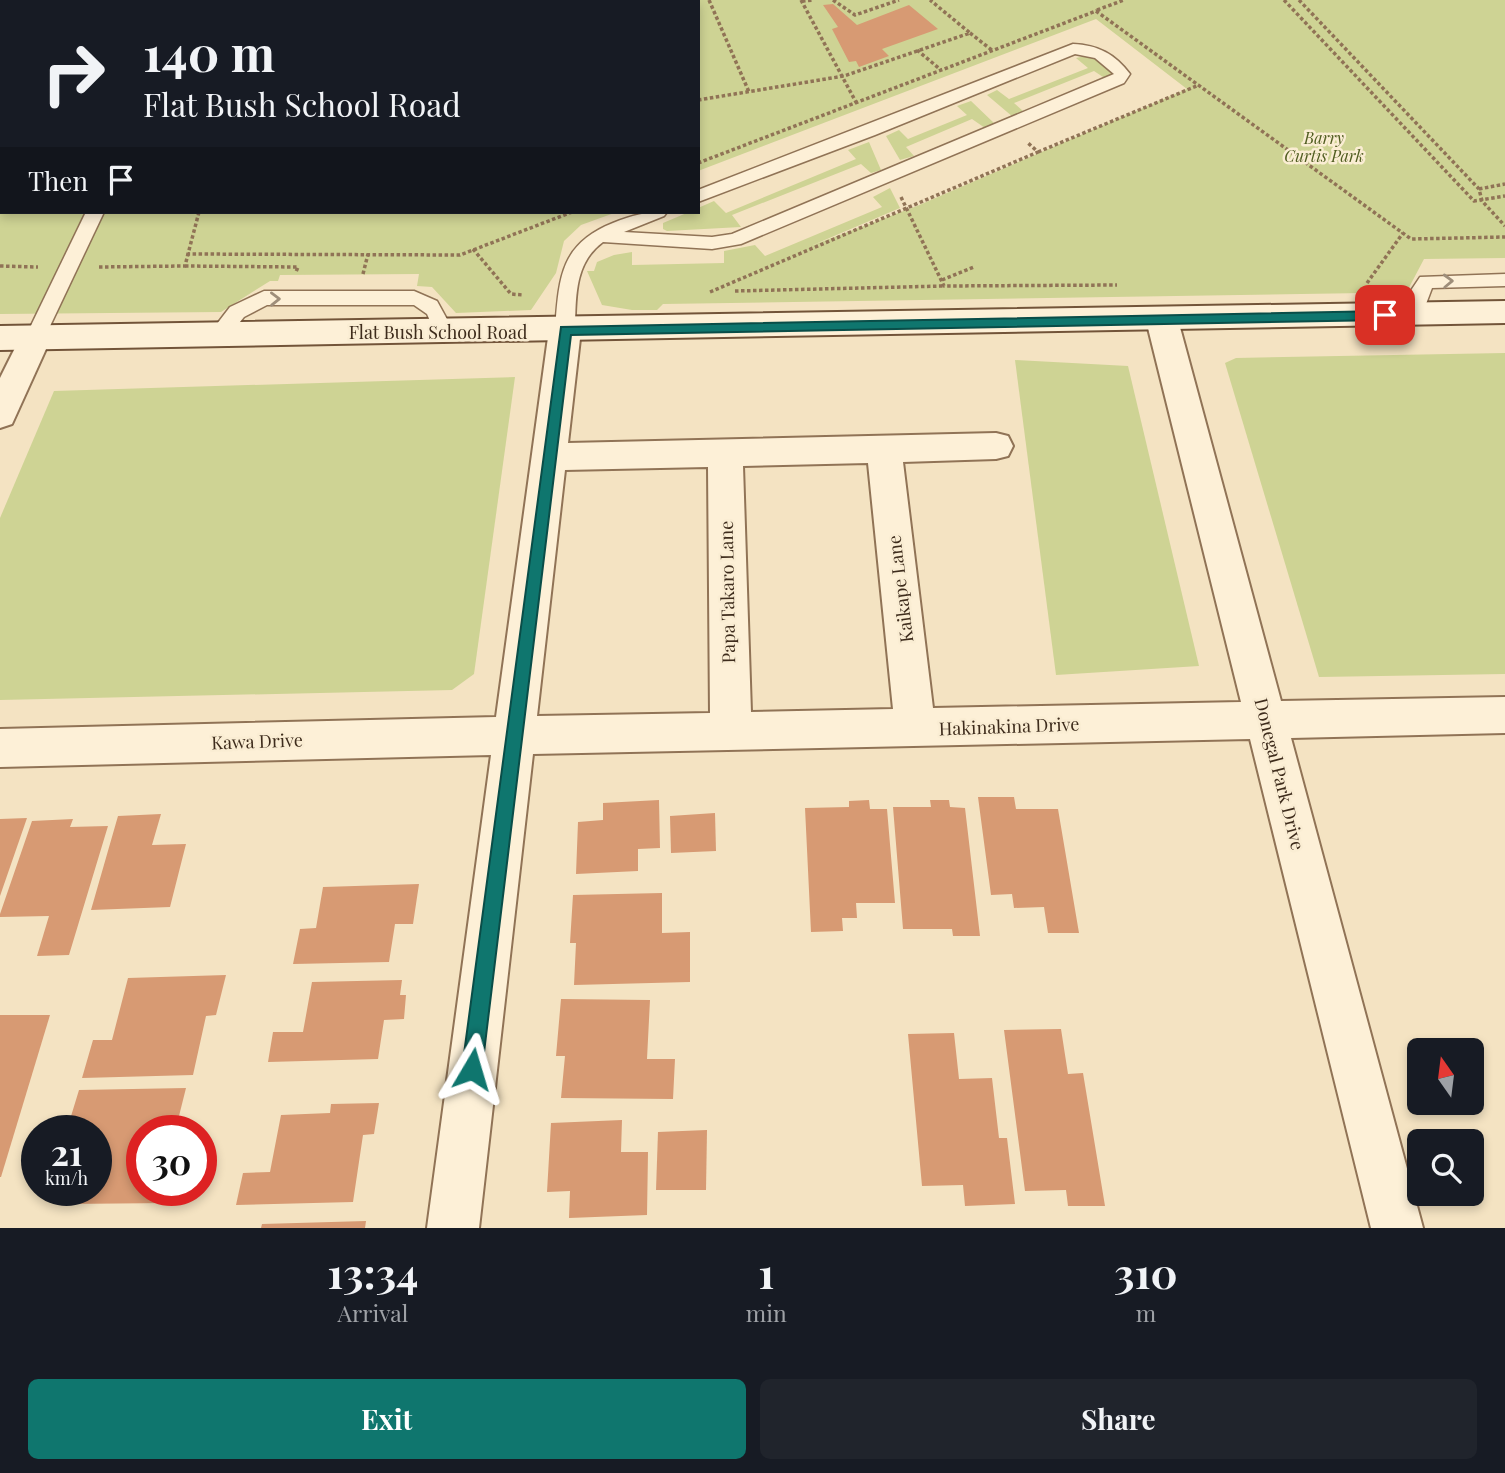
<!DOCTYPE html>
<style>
:root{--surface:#171b24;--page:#20242c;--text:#f1f3f6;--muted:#9ea1a6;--accent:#0f766e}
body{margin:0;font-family:"Playfair Display",serif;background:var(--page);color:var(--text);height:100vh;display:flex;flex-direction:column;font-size:26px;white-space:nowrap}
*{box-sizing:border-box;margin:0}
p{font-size:23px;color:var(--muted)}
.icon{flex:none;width:38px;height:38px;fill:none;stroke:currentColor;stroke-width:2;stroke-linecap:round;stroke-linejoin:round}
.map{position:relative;height:1228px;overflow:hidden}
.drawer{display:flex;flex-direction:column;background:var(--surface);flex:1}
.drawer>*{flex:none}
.hud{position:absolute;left:0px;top:0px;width:700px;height:214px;box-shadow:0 4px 10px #0003;background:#171b24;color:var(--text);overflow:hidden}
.needle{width:46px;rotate:346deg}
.controls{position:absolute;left:1407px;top:1038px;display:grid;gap:14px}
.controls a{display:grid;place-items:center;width:77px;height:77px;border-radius:10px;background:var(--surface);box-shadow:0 4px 10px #0003;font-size:35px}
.speed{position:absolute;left:21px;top:1115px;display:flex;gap:14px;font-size:35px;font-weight:700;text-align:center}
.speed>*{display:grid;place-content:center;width:91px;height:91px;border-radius:50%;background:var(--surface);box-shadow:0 4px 10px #0003;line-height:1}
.speed small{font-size:18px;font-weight:400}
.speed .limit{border:10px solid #d22;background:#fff;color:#111}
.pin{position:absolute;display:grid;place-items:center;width:60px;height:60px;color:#fff;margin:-30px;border-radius:14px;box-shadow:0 4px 10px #0006}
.me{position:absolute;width:77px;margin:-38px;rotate:7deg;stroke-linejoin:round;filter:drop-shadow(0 0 5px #0008)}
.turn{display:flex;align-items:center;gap:24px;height:147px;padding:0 28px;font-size:32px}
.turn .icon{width:91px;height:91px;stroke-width:2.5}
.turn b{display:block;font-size:49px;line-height:60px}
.then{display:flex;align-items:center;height:66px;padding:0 28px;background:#0003;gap:14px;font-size:26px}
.eta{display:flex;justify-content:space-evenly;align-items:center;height:119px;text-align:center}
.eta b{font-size:42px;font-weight:700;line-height:49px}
.primary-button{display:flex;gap:14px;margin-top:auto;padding:14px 28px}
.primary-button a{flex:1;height:80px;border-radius:10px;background:var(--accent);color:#fff;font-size:28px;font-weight:700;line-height:80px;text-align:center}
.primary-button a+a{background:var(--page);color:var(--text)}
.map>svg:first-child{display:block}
</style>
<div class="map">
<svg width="1505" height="1228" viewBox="0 0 1505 1228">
<rect width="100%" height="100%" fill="#f4e3c2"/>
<g fill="#ced394">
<path d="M0 0H1505V258L1424 259 1403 299 1365 293 663 304 657 310H632L602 305 587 271H594L597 262 614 255 632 252V265L724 263V251L755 245 765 256 882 207 873 197 890 188 900 208 813 245 917 206 1187 89 1096 19 698 171V2H2V212H617L581 225 564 241 556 273 531 310 456 313 432 287 417 286 419 274 280 275 278 281H270L221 312 0 314Z"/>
<path d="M1090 55 1099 57 1113 69V73L1106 79 1094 71 1014 103 1024 112 1013 117 987 95 997 90 1009 99 1088 68 1076 58Z"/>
<path d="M971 101 995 124 985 128 972 119 906 147 914 156 900 160 886 136 899 130 908 139 967 115 957 106Z"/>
<path d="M869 142 881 170 871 173 861 164 732 215 741 227 667 231 663 229V223L689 212H698V208L714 201 726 213 856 159 848 150Z"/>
<path d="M1505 353V674L1319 677 1225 363 1236 358Z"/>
<path d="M1015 360 1128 366 1199 666 1056 675Z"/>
<path d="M515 377 474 674 452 690 0 700V518L54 391Z"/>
</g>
<g fill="#d79a73">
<path d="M833 4 857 25 909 5 938 29 882 49 889 56 859 67 856 61 849 62 832 29 838 27 823 5Z"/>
<path d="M978 797H1014L1016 809H1058L1079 933H1048L1044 907 1014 908 1012 894 991 895Z"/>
<path d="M659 800 660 848 638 849V871L576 874 578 822 603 820V803Z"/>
<path d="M869 800 870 809H887L895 903H856L857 918H842L843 931 811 932 805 808 849 807V801Z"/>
<path d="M930 800H949L950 807 965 808 980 936H953L952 929H903L893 807H931Z"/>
<path d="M715 813 716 851 671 853 670 816Z"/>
<path d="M161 814 152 845 186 844 170 907 91 910 118 816Z"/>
<path d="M27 818 0 896V819Z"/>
<path d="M73 819 70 827 108 826 69 955 37 956 49 916 0 917V914L32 821Z"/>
<path d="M419 884 413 924H395L389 962 293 964 300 929 316 928 323 887Z"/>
<path d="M662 893V933L690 932V982L574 985 576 943H570L573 895Z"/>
<path d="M226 975 216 1015 206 1016 193 1075 82 1078 93 1040H112L128 978Z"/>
<path d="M402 980 400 995H406L404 1019 384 1020 378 1059 268 1062 273 1032H303L312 982Z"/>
<path d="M561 999 650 1000 647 1059H675L673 1099 561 1098 565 1056H556Z"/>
<path d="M0 1015H50L1 1177H0Z"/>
<path d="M1061 1029 1068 1074 1083 1073 1105 1206H1068L1066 1190 1025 1191 1004 1030Z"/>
<path d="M954 1033 959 1079 992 1078 999 1138H1007L1015 1204 965 1206 963 1185 922 1186 908 1034Z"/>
<path d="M186 1088 177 1124H189L187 1130H142V1190H173L170 1203 65 1204 69 1190H96V1130H86L87 1125 68 1126 79 1090Z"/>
<path d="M379 1103 374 1134 363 1135 353 1202 236 1205 243 1173 270 1172 281 1115 330 1113 331 1104Z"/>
<path d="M622 1120 621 1152H648L647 1215 569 1218 570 1191 547 1192 551 1123Z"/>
<path d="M707 1130 706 1190H656L658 1132Z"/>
<path d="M366 1221 365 1228H261L262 1224Z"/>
</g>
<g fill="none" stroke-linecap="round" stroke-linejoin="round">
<defs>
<g id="lane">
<path d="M243 0H257L242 2Z"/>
<path d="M1073 44C1098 45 1115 54 1130 74L1124 83 741 244 712 249 603 242C574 263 576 298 575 330L572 335H558L555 330C559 278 560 244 613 223 632 215 646 212 667 212L664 216 624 232 712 237 732 234 1114 74 1095 58 1075 54 875 135 698 202V190Z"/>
<path d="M86 212H104L42 343H28L25 338Z"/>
<path d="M1505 274V286L1432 288 1420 320H1406L1404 315 1410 292 1420 277Z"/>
<path d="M264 291H414L437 301 454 332 451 337H437L427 314 414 305H267L244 317 227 338H213L210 333 230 307Z"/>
</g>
<g id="street">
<path d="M1162 309 1173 312 1178 320 1281 701 1505 697V733L1291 738 1423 1228H1371L1250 739 533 754 479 1228H427L491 755 0 767V729L496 717 549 330 554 322 565 318 576 322 581 330 568 443 996 433 1008 436 1013 446 1008 456 996 459 903 462 933 708 1241 702 1146 320 1151 312ZM868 463 893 709 751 712 743 466ZM708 467 710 713 537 716 565 470Z"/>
<path d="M35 326 46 330 51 338 12 424 0 428V378L24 330Z"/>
</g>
<path id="secondary" d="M1505 301V323L0 350V326Z"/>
</defs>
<use href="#lane" stroke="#907356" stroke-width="3"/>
<use href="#street" stroke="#907356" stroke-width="4"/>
<use href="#secondary" stroke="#725439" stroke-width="4"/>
<g stroke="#907356" stroke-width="3.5" stroke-dasharray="3.5 2.5" stroke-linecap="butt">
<path d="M709 0 749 92"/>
<path d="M801 0 857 104"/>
<path d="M833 0 855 15 899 0"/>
<path d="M1284 0 1474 201 1505 196"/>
<path d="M1299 0 1479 189 1482 201 1505 226"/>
<path d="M802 1 813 0"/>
<path d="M14 2 16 0"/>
<path d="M1097 10 1124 0"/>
<path d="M0 18 2 16"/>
<path d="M970 33 993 51"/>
<path d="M917 50 941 70"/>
<path d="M698 100 844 76 970 33 930 0"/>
<path d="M1038 152 1199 85"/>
<path d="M698 163 1096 11 1411 239 1505 237"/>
<path d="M1479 189 1505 184"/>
<path d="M901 197 944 286 1117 285"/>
<path d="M199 212 188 254 460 255 572 212"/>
<path d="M473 249 511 294 523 295"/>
<path d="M0 266 38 267"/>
<path d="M185 266 298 267 296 272"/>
<path d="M99 267 185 266 188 254"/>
<path d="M363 274 368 254"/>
<path d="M942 280 974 267"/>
<path d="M1367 283 1403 233"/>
<path d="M735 291 944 286"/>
<path d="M710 292 1038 152 1028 143"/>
</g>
<use href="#lane" fill="#fdf0d7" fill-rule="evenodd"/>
<use href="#street" fill="#fdf0d7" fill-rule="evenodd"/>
<use href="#secondary" fill="#fdf0d7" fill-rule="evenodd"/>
</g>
<defs><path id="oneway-chevron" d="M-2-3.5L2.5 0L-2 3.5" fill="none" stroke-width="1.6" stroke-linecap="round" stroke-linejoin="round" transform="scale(1.75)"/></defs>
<g stroke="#9e8e7a">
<use href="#oneway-chevron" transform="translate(1448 281) rotate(-2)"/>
<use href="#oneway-chevron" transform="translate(275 299) rotate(-1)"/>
</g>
<path fill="#0f766e" stroke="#0a4d48" stroke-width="2" d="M1385 311 1392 315 1385 320 571 335 482 1069 479 1077 472 1079 465 1077 462 1069 561 327Z"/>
<g text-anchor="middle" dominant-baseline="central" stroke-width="5" stroke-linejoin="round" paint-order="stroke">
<g font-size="16" font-style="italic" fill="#505d20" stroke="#faedd3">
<text x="1324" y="137">Barry<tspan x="1324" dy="18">Curtis Park</tspan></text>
</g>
<g font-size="18" fill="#3e2c1c" stroke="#faedd3">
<text x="438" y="332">Flat Bush School Road</text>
<text transform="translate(900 589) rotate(-97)">Kaikape Lane</text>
<text transform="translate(727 592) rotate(-91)">Papa Takaro Lane</text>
<text transform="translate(1009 726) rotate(-2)">Hakinakina Drive</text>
<text transform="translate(257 741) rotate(-2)">Kawa Drive</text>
<text transform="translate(1280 774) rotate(76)">Donegal Park Drive</text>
</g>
</g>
</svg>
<div class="controls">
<a><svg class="needle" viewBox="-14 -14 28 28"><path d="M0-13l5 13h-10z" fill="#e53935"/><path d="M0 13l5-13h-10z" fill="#9ea1a6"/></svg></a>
<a><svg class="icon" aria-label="search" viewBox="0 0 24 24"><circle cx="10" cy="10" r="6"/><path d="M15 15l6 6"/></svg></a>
</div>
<div class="speed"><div>21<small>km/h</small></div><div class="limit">30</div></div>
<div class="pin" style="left:1385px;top:315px;background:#d93025"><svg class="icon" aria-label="arrive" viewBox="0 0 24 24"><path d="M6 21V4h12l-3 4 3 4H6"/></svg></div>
<svg class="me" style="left:472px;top:1069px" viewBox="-20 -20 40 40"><path d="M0-17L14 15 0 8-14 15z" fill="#0f766e" stroke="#fff" stroke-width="4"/></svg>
<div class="hud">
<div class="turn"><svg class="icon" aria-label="right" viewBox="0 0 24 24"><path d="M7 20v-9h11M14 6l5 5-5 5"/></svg><div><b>140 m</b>Flat Bush School Road</div></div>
<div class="then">Then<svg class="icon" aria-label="arrive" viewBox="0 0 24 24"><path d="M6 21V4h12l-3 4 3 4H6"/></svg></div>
</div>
</div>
<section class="drawer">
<div class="eta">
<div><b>13:34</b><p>Arrival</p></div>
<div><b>1</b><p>min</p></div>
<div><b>310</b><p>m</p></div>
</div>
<div class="primary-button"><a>Exit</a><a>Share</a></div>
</section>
